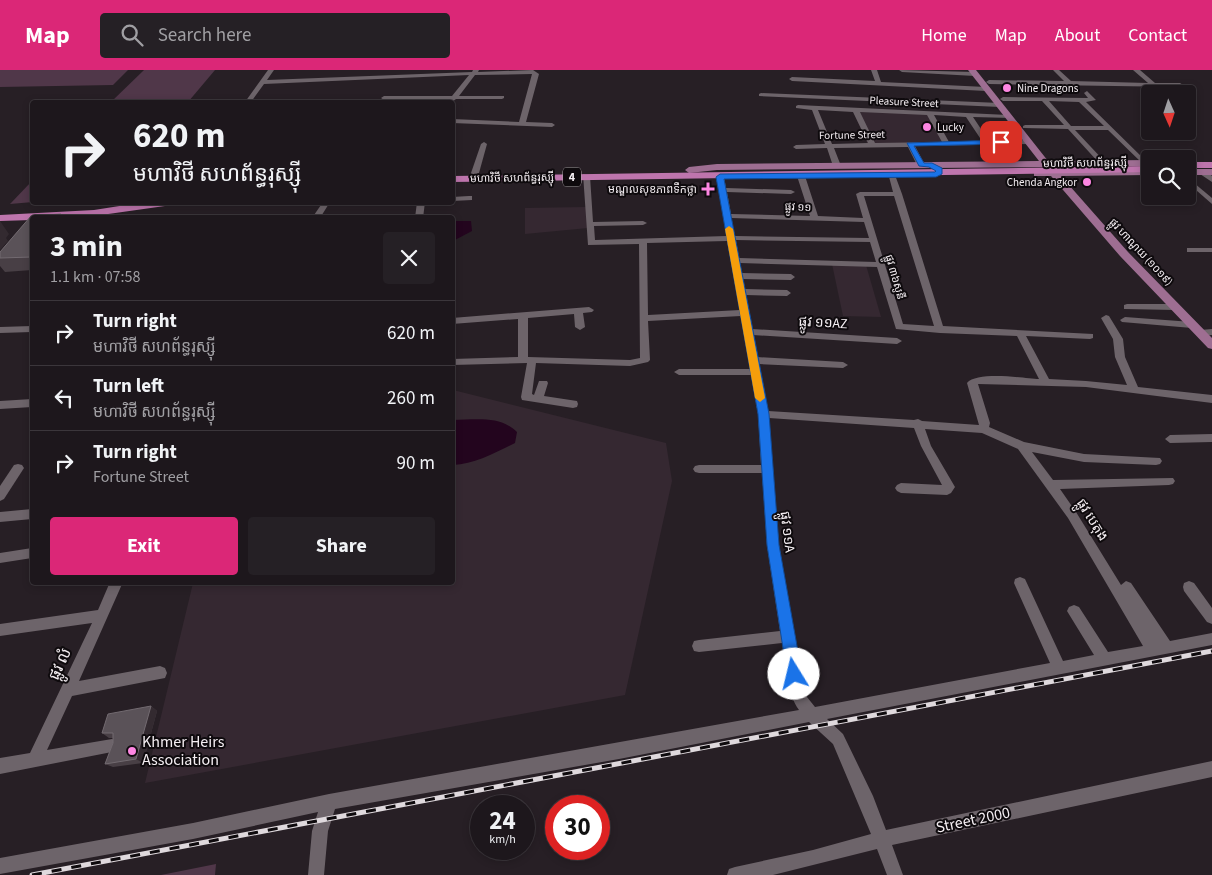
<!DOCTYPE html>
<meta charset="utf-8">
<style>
:root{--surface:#1d171c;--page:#252025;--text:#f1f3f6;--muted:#a09fa3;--line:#3b363b;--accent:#db2777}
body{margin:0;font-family:"Source Sans 3","Noto Sans Khmer",sans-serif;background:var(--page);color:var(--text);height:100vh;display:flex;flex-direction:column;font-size:19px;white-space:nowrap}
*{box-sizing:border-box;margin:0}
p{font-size:16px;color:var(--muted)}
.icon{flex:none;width:28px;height:28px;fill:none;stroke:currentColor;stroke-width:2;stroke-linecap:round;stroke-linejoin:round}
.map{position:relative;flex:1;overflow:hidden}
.drawer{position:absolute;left:30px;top:145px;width:425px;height:370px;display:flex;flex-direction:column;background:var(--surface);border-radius:5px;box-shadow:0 2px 8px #0003,0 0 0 1px var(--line)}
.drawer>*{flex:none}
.banner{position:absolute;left:30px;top:30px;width:425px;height:105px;border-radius:5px;box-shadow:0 2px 8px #0003,0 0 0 1px var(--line);background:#1d171c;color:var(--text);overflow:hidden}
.needle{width:32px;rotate:177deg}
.controls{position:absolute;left:1141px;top:15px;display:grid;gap:10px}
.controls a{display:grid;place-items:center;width:55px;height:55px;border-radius:5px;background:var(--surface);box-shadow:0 2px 8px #0003,0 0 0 1px var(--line);font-size:25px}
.speed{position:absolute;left:470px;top:725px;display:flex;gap:10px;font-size:25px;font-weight:700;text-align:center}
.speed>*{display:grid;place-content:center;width:65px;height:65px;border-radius:50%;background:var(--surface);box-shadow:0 2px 8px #0003,0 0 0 1px var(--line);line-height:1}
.speed small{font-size:12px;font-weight:400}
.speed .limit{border:8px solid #d22;background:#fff;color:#111}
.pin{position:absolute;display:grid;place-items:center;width:42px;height:42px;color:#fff;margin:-21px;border-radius:10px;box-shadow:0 2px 8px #0006}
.me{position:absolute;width:55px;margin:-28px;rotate:351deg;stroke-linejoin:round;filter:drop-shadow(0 0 4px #0008)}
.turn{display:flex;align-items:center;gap:18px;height:105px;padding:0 20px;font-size:22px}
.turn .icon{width:65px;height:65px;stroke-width:2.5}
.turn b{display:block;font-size:35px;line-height:42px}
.round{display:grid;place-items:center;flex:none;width:52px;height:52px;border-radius:5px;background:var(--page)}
.overview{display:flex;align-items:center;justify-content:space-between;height:85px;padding:0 20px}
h1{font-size:30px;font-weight:700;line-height:38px}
.cta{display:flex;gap:10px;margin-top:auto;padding:10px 20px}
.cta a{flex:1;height:58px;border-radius:5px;background:var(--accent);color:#fff;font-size:20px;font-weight:700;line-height:58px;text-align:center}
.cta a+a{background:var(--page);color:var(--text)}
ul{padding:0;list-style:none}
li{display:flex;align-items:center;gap:15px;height:65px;padding:0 20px;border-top:1px solid var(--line)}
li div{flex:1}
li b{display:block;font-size:19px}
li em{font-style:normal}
header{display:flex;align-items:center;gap:30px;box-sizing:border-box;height:70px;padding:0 25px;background:var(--accent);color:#fff}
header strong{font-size:24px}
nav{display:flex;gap:28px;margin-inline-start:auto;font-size:18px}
.search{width:350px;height:45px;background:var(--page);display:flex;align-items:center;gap:12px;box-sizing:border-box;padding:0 18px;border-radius:5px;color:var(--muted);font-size:19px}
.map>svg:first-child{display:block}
</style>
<header>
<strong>Map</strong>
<div class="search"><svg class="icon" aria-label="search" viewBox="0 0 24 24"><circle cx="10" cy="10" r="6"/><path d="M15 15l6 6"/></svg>Search here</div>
<nav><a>Home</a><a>Map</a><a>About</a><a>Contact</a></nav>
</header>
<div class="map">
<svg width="1212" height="805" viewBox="0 0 1212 805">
<rect width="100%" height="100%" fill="#271f25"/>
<g fill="#352831">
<path d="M853 41 931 43 949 74 867 73Z"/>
<path d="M586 137 588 158 525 164V138Z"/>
<path d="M832 194 866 195 881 247 843 246Z"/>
<path d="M453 320 666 373 672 411 625 625 145 713 193 513 452 512Z"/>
</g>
<g fill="#503749">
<path d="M0 0H128L113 15 0 17Z"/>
<path d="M144 0H215L188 32H111Z"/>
<path d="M32 111 33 132 10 134Z"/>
<path d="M216 794 215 805H161Z"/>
</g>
<g fill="#23051e">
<path d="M453 151H471L472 161 453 171Z"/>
<path d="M452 350C475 350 500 345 517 362L515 373C496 382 475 394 453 395Z"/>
</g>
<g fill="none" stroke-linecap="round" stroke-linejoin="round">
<g fill="#6d646a" fill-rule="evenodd">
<path d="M268 0H274L267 10 472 2 473 0H479L478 2 533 0 539 4 526 52 552 53 555 55 552 57 452 53V49L519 52 532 4 475 5 459 26H504V28L502 29H456L452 32 449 29 384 30 381 28 384 26H452L469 5 264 14 251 32H245Z"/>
<path d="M871 0H877L881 12 986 17 989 19 986 21 792 11 789 9 792 7 875 11Z"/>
<path d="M899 0 975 2 978 4 975 6 902 2Z"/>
<path d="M1053 0H1059L1071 11 1148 13 1133 0H1140L1155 13H1180L1183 15 1180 17 989 14 986 12 989 10 1064 11Z"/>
<path d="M1087 21 1096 30 1086 32 1147 92V94H1143L1108 60H1075L1106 93 1100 94 1068 59 1023 58V56L1025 55H1064L1042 31H1003L1000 29 1003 27 1088 28 1084 23ZM1049 31 1079 32 1104 56H1071Z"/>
<path d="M761 23 1000 33 1003 35 1000 37 759 26V24Z"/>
<path d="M798 35 1008 45 1010 46V48L973 47 989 71 1028 70 1031 72 1028 74 915 76 925 95 921 97 917 95 908 77 834 78 841 96 837 98 833 96 827 78 796 79 793 77 796 75 825 74 812 40 796 38V36ZM818 40 853 42 868 73 832 74ZM860 42 927 45 942 72 875 73ZM934 45 966 47 982 71 949 72Z"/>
<path d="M484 72 487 74 479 103 472 105 471 103 481 74Z"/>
<path d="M1200 100H1206L1212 106V112L1200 104Z"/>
<path d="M888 103 895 105 902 124 943 256 1093 264V268L1090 269 1026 266 1049 309 1086 311 1127 315 1115 287 1113 269 1101 248 1106 245 1109 246 1123 269 1125 287 1138 317 1212 325V333L1086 317 978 314 990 353 989 357 1024 372 1084 384 1160 388 1162 391 1160 394 1156 395 1084 392 1032 382 1053 410 1173 408 1175 411 1173 414 1169 415 1060 419 1076 442 1121 515 1126 511 1131 513 1170 571 1212 563V575L827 649 843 664 873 726 886 760 1212 691V707L892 775 903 805H887L877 779 773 805H727L729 799 735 797 813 780 871 764 833 674 809 652 619 689 335 739 328 761 324 805H308L312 761 318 742 193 769 0 804V788L193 753 329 724 799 640C787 624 785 592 782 573L699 582 694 581 692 576 694 571 699 570 780 561 767 475 762 403H699L695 402 693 399 695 396 699 395H761L758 344 751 305H679L674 302 679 299H750L741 246 648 251 650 290 648 292 630 296 536 293 532 324 534 325 539 311H547L548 313 544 326 577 331 578 334 577 337 573 338 522 330 521 327 527 293 452 295V289L518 287V249L452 254V248L589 237 594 240 592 242 583 243 585 257 580 260 575 257 574 244 528 248V287L630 290 640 288 639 174 588 175 583 104 590 106 593 152 643 151 647 153 643 155 594 156 595 170 727 166 716 107 720 105 724 107 726 118 791 120 795 122 791 124 727 122 731 144 810 146 797 106 801 104 805 106 818 146 863 148 856 124 860 122H893ZM864 126H894L934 256 903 254ZM731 148 864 152 869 168 735 166ZM736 170 870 172 876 192 739 188ZM727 171 740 240 648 245 647 173ZM740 193 877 197 896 259 940 263 1017 266 1039 309C1023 308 977 301 967 313L979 355 922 351 918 349 914 350 768 341 759 294 843 298 848 295 843 292 757 287 753 265 897 274 902 271 897 268 752 259 746 225 787 226 791 223 787 220 745 219 743 209 791 210 795 207 791 204 742 203ZM769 348 914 358 921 376 942 415 901 413 897 415 895 418 897 421 901 423 947 425 951 423 955 417 931 376 925 359 982 363 1018 379 1068 448 1143 576 1108 582 1079 537 1074 535 1069 537 1067 541 1094 585 1063 591 1025 509 1020 507 1015 509 1014 513 1050 593 815 637 807 627 801 604 779 475Z"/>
<path d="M1188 108 1212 128V134L1188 113Z"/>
<path d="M469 126H472V130L452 131V127Z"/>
<path d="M261 132H269V133L265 135Z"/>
<path d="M323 132H330L320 148H312Z"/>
<path d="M417 132H425L423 148H415Z"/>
<rect x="1187" y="178" width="25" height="4"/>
<path d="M1127 234H1175L1180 237 1175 240 1124 239V235Z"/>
<path d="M1125 247 1192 252 1197 255 1192 258 1122 252 1120 250Z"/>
<path d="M32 256V262L0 263V257Z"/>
<path d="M1212 259V265L1200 266 1195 263 1200 260Z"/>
<path d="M32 329V337L0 339V331Z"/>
<path d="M1212 364V372L1170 373 1165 369 1170 365Z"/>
<path d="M18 394 22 395 24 398 4 429 0 431V416L14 395Z"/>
<path d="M32 439V449L0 452V442Z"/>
<path d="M32 478V488L0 493V483Z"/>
<path d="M1189 511 1194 513 1212 538V554L1207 552 1184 521 1183 517 1184 513Z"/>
<path d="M110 512H123L79 611 160 596 165 598 167 603 165 608 72 626 47 680 112 669 117 671 119 676 117 681 0 704V688L30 683 92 553 0 566V554L98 540Z"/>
</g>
<g fill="#9e6e92" fill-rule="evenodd">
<path d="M968 0H976L1048 91 1150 90V96H1052L1056 101 1150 99V105L1061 106 1128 182 1212 268V279L1208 278 1120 186 1051 106H1034V102L1047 101 1043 97 717 100 689 103 685 100 689 97 717 94 1039 91Z"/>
<rect x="1188" y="99" width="24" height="6"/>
</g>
<g fill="#be75ad" fill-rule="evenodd">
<rect x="1188" y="92" width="24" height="6"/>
<path d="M1150 96V102L452 112V106Z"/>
<path d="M145 132H177L172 135 94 146 32 148V150L0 151V145L94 140Z"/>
</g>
<defs>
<path id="rail" d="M32 805 1212 581"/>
</defs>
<use href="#rail" stroke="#dfd9dd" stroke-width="5"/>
<use href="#rail" stroke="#0e0a0d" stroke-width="3" stroke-dasharray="10" stroke-linecap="butt"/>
</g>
<g fill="#483f45">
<path d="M61 144 63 148H32V200L5 202 0 196V182L31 146Z"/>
<path d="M151 636 157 641 143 693 113 697 105 694 113 673V668H109L102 663Z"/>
</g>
<g fill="#332a30">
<path d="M0 151 9 164 6 168 8 171 0 180Z"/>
<path d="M151 636 157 641 143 693 136 689Z"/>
</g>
<g fill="#5a5258" stroke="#726a70">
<path d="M61 144 58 148H32V187L0 188V182L31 146Z"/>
<path d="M151 636 136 689 105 694 113 673V663H102L108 644Z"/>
</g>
<path fill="#1a73e8" stroke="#114b97" d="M1001 70 1003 74 914 76 924 93H932L942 98V104L936 107 724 109 769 344 779 475 802 604 799 609 794 611 790 609 787 604 767 475 758 344 716 107 720 104 935 102 936 101 929 97 919 96 907 73Z"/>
<path fill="#f59e0b" d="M729 156 733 159 765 328 760 332 755 328 725 159Z"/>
<g fill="#fd86e2" stroke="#0e0a0d" stroke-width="2">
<circle cx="1007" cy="18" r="5"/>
<circle cx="927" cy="57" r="5"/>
<circle cx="1087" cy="112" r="5"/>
<path d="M705.5 111.5h5v5h5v5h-5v5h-5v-5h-5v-5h5z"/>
<circle cx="132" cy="681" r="5"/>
</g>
<g text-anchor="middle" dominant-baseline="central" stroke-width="4" stroke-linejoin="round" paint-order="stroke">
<g font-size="11" fill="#f4eef2" stroke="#0e0a0d" text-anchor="start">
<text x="1017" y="18">Nine Dragons</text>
<text x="937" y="57">Lucky</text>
<text x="1077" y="112" text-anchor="end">Chenda Angkor</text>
<text x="697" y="119" text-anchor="end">មណ្ឌលសុខភាពទឹកថ្លា</text>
</g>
<g font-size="11" fill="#f4eef2" stroke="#0e0a0d">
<text transform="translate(904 32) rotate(3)">Pleasure Street</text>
<text transform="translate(852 65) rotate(-1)">Fortune Street</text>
<text transform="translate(1085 93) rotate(-1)">មហាវិថី សហព័ន្ធរុស្ស៊ី</text>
<text transform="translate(512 108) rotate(-1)">មហាវិថី សហព័ន្ធរុស្ស៊ី</text>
<text transform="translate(798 137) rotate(2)">ផ្លូវ ១១</text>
<text transform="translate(1141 182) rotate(47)">ផ្លូវ ហាណូយ (១០១៩)</text>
<text transform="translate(895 207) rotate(74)">ផ្លូវ ៣៦សូនី</text>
</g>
<rect fill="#0e0a0d" stroke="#afaaad" stroke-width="1" x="563" y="97.5" width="18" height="19" rx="4"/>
<g font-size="12" font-weight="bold" fill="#f4eef2">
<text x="572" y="107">4</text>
</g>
<g font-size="14" fill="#f4eef2" stroke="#0e0a0d">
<text transform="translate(823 253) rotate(3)">ផ្លូវ ១១AZ</text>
<text transform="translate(1092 450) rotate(58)">ផ្លូវ បេតុង</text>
<text transform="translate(787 462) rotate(83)">ផ្លូវ ១១A</text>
</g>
<g font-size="16" fill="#f4eef2" stroke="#0e0a0d">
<text transform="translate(60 594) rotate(-65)">ផ្លូវ លំ</text>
<text transform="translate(973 750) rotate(-12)">Street 2000</text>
</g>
<g font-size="16" fill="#f4eef2" stroke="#0e0a0d" text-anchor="start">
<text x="142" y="672">Khmer Heirs<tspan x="142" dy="18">Association</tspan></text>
</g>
</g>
</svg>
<div class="controls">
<a><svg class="needle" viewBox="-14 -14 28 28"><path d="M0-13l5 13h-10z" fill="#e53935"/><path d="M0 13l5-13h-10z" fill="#a09fa3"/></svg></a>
<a><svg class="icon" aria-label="search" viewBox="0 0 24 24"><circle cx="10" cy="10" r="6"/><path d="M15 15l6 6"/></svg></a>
</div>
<div class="speed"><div>24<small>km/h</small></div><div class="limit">30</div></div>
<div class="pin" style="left:1001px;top:72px;background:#d93025"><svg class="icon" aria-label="arrive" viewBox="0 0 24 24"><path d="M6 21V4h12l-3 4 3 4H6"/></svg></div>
<svg class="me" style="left:794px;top:604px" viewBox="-20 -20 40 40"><circle r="19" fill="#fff"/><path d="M0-13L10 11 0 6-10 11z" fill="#1a73e8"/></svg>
<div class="banner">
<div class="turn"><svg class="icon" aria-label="right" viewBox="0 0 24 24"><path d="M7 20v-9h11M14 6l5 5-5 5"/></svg><div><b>620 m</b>មហាវិថី សហព័ន្ធរុស្ស៊ី</div></div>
</div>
<section class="drawer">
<div class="overview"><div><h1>3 min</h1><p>1.1 km · 07:58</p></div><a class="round"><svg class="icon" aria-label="close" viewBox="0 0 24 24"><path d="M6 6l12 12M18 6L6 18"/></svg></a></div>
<ul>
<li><svg class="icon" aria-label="right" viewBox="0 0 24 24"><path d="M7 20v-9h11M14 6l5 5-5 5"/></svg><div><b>Turn right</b><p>មហាវិថី សហព័ន្ធរុស្ស៊ី</p></div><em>620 m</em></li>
<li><svg class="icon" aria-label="left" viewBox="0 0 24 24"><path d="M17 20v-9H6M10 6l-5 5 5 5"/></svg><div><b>Turn left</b><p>មហាវិថី សហព័ន្ធរុស្ស៊ី</p></div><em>260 m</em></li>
<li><svg class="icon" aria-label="right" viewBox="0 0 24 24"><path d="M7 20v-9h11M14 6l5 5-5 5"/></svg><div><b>Turn right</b><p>Fortune Street</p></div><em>90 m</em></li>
</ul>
<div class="cta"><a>Exit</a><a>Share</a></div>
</section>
</div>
